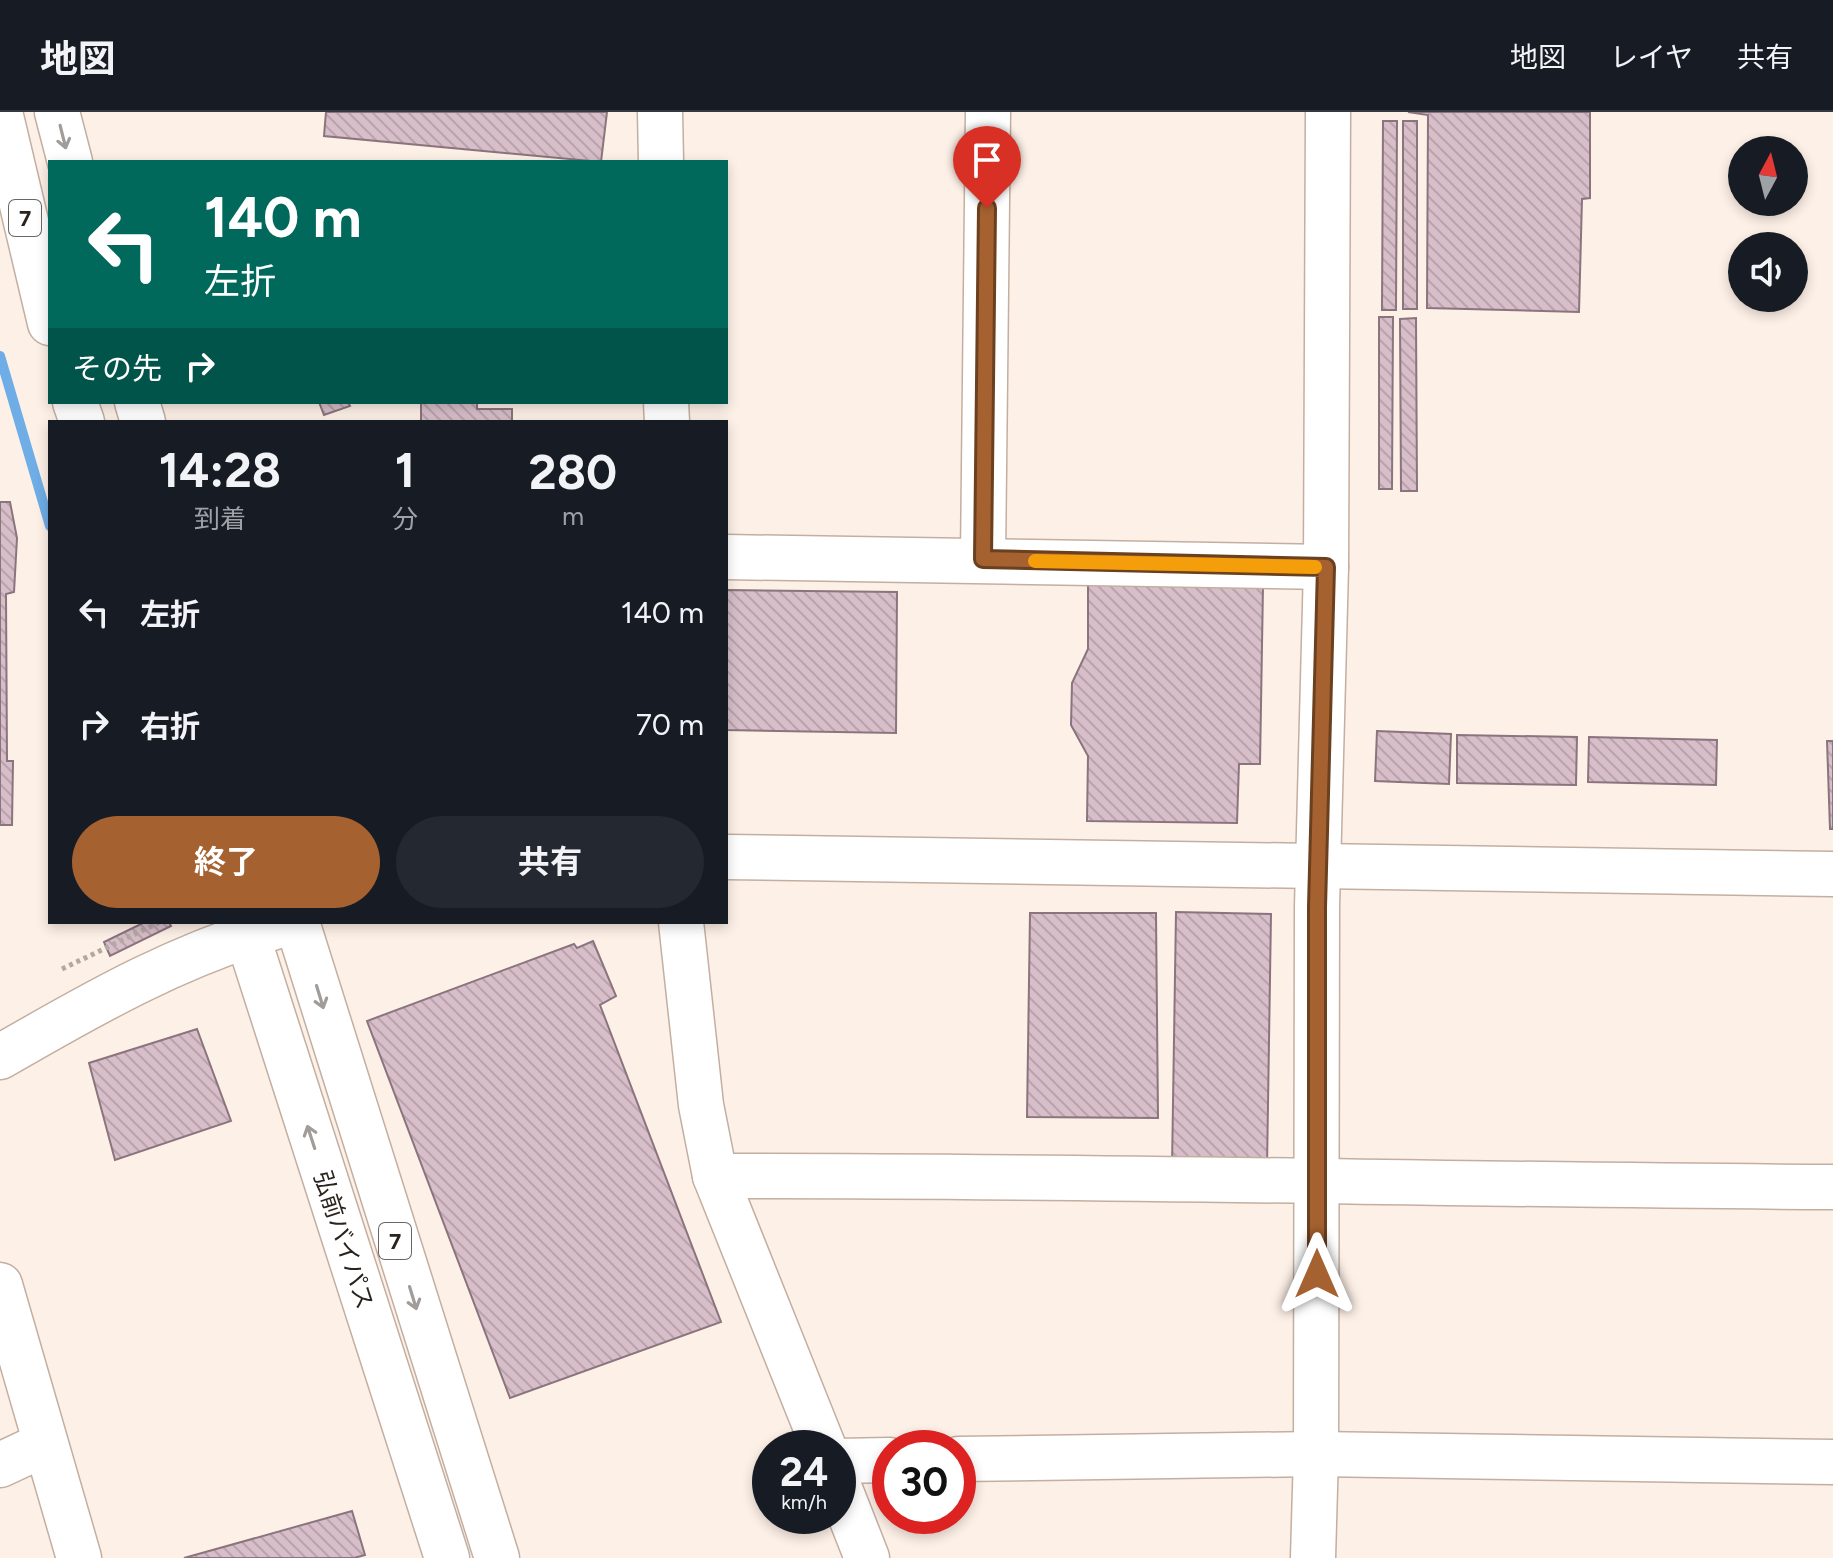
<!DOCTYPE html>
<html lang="ja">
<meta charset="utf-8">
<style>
:root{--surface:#171b24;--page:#242831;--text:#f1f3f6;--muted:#9ea1a6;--line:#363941;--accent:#a56230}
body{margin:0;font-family:Figtree,"Noto Sans JP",sans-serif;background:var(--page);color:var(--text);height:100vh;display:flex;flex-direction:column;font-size:30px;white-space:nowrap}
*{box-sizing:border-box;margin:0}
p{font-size:26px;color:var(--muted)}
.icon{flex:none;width:44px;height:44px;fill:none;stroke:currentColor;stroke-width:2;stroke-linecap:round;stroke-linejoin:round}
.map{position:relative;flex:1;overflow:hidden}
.details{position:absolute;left:48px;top:308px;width:680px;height:504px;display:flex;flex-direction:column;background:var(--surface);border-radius:0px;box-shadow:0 4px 12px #0003}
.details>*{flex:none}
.hud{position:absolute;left:48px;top:48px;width:680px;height:244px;border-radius:0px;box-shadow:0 4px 12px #0003;background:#00695c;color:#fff;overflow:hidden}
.needle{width:52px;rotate:7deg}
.tools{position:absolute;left:1728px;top:24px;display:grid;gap:16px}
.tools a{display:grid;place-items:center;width:80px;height:80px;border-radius:50%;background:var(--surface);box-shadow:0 4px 12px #0003;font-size:40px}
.speed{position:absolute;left:752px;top:1318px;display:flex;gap:16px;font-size:40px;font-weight:700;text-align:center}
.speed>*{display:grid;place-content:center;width:104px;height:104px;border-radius:50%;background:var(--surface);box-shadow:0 4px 12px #0003;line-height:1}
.speed small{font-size:20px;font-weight:400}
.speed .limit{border:12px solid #d22;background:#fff;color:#111}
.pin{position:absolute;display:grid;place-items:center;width:68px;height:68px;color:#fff;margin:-82px -34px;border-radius:50% 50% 50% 0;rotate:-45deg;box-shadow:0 0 8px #0007}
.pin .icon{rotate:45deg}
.me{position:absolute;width:88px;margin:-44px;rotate:0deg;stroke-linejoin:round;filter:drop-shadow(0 0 6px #0008)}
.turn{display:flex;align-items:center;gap:28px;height:168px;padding:0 24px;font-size:36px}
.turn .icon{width:104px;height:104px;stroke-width:2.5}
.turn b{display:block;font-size:56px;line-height:68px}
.then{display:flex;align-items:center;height:76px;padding:0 24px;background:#0003;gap:16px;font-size:30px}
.eta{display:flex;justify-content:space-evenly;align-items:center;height:136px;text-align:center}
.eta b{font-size:48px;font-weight:700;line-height:56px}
.action{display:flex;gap:16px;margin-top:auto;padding:16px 24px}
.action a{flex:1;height:92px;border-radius:48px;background:var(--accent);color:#fff;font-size:32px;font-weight:700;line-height:92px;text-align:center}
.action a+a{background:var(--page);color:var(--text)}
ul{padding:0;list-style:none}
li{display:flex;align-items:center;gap:24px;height:112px;padding:0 24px}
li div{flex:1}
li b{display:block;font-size:30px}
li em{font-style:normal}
header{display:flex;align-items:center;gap:48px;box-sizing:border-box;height:112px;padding:0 40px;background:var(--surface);border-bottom:2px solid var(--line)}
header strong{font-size:38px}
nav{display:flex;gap:44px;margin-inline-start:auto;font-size:28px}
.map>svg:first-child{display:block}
</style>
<header>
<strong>地図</strong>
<nav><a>地図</a><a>レイヤ</a><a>共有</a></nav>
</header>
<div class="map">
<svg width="1833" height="1446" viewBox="0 0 1833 1446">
<defs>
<pattern id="building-back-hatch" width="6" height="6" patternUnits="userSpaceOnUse" patternTransform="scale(2)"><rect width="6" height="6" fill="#d7bec9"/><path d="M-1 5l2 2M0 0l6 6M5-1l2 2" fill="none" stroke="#b9a3ac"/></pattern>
</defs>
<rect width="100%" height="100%" fill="#fdf0e7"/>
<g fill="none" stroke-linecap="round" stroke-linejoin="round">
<path stroke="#6fade6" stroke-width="10" d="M0 244 50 414"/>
</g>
<g fill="url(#building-back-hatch)" stroke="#8a747e" stroke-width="2">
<path d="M326 0H607L601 50 324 24Z"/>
<path d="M1590 0V86L1582 87 1579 200 1427 196 1428 3 1408 0Z"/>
<path d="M1383 9H1397L1396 198H1382Z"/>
<rect x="1403" y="9" width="14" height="188"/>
<path d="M1379 205H1393L1392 377H1379Z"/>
<path d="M1416 206 1417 379H1401L1400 207Z"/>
<path d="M319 290H348L350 294 324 303Z"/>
<path d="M421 290H477V297H512V310H421Z"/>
<path d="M0 390H10L17 426 14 480 6 482 7 649H13L12 713H0Z"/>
<path d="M1088 471 1263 474 1260 652H1239L1237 711 1087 709 1088 644 1071 613 1072 571 1088 537Z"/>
<path d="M726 478 897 480 896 621 726 618Z"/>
<path d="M1377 619 1451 622 1449 672 1375 669Z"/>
<path d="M1457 623 1577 625 1576 673 1457 671Z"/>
<path d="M1589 625 1717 628 1716 673 1588 670Z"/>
<path d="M1827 629H1833V717H1830Z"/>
<path d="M1176 800 1271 802 1267 1056 1172 1055Z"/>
<path d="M1030 801H1156L1158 1006 1027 1005Z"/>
<path d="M145 810H169L171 814 110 844 104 830Z"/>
<path d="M593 829 616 884 600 893 721 1210 510 1286 367 909 574 832 577 836Z"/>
<path d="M197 917 231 1009 115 1048 89 951Z"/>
<path d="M352 1399 365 1443 354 1446H184Z"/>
</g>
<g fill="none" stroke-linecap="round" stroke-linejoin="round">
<defs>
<g id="minor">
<path d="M660 0 661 50"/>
<path d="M666 290 667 310"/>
<path d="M726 445 1326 455"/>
<path d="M983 447 988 0"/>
<path d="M726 745 1833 762"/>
<path d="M681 810 701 993 715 1064 824 1336"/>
<path d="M0 945C95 890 186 838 293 810"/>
<path d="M715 1064C1088 1063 1460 1073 1833 1075"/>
<path d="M0 1173 79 1446"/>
<path d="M958 1347 1316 1342 1833 1350"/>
<path d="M838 1349 890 1348"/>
<path d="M0 1353 45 1332"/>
<path d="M838 1372 867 1446"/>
<path d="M1313 1446 1316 1342 1317 795 1326 455 1328 0"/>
</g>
<g id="highway">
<path d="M0 0 50 211"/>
<path d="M57 0 70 50"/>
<path d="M75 290 82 310"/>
<path d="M137 290 143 310"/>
<path d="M243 810 447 1446"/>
<path d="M297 810 497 1446"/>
</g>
</defs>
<use href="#minor" stroke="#c3afa1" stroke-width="47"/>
<use href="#highway" stroke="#c3afa1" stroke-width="47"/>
<path stroke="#b4a9a1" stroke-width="5" stroke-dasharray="4 4" stroke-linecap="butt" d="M62 857 160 810"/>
<use href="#minor" stroke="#fff" stroke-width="44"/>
<use href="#highway" stroke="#fff" stroke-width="44"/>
</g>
<defs><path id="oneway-shaft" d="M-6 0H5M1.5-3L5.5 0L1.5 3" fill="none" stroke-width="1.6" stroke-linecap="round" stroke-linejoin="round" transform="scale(2)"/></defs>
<g stroke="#a09c9a">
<use href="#oneway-shaft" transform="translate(63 25) rotate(76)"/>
<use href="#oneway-shaft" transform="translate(320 885) rotate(73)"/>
<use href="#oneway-shaft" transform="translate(311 1025) rotate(-108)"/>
<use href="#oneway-shaft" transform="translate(413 1186) rotate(73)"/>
</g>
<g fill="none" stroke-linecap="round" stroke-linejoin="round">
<defs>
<path id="route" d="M987 96 983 447 1326 455 1317 795V1162"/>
</defs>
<use href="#route" stroke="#6b401f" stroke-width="20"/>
<use href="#route" stroke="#a56230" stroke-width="14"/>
<path stroke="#f59e0b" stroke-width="14" d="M1035 449 1315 455"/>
</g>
<g text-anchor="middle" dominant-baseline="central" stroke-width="8" stroke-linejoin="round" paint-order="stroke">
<g fill="#fff" stroke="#6b6662" stroke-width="2">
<rect x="9" y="88" width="32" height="36" rx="6"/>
<rect x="379" y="1111" width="32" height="36" rx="6"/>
</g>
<g font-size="22" font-weight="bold" fill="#2b241e">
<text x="25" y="106">7</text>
<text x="395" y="1129">7</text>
</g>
<g font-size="24" fill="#2b241e" stroke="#fff">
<text transform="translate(344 1128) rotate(72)">弘前バイパス</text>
</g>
</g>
</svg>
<div class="tools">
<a><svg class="needle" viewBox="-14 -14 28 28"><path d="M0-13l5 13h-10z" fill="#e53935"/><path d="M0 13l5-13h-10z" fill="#9ea1a6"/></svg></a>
<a><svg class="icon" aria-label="sound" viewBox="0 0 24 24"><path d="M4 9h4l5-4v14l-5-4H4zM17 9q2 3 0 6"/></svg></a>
</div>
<div class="speed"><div>24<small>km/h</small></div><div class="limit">30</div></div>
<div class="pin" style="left:987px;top:96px;background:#d93025"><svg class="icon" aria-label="arrive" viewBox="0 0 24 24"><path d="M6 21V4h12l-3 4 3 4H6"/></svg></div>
<svg class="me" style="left:1317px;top:1162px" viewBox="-20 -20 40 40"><path d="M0-17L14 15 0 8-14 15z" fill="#a56230" stroke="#fff" stroke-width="4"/></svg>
<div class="hud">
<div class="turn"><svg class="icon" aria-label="left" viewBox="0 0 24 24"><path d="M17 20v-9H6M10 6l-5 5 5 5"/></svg><div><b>140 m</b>左折</div></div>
<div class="then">その先<svg class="icon" aria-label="right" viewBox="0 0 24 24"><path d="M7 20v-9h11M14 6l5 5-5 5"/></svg></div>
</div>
<section class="details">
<div class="eta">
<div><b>14:28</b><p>到着</p></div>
<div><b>1</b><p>分</p></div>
<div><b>280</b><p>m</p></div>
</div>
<ul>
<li><svg class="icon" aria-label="left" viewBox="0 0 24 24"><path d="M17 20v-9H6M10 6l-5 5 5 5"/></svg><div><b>左折</b></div><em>140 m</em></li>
<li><svg class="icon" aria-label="right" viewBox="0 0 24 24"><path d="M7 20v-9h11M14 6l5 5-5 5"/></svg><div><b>右折</b></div><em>70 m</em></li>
</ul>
<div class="action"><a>終了</a><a>共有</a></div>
</section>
</div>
